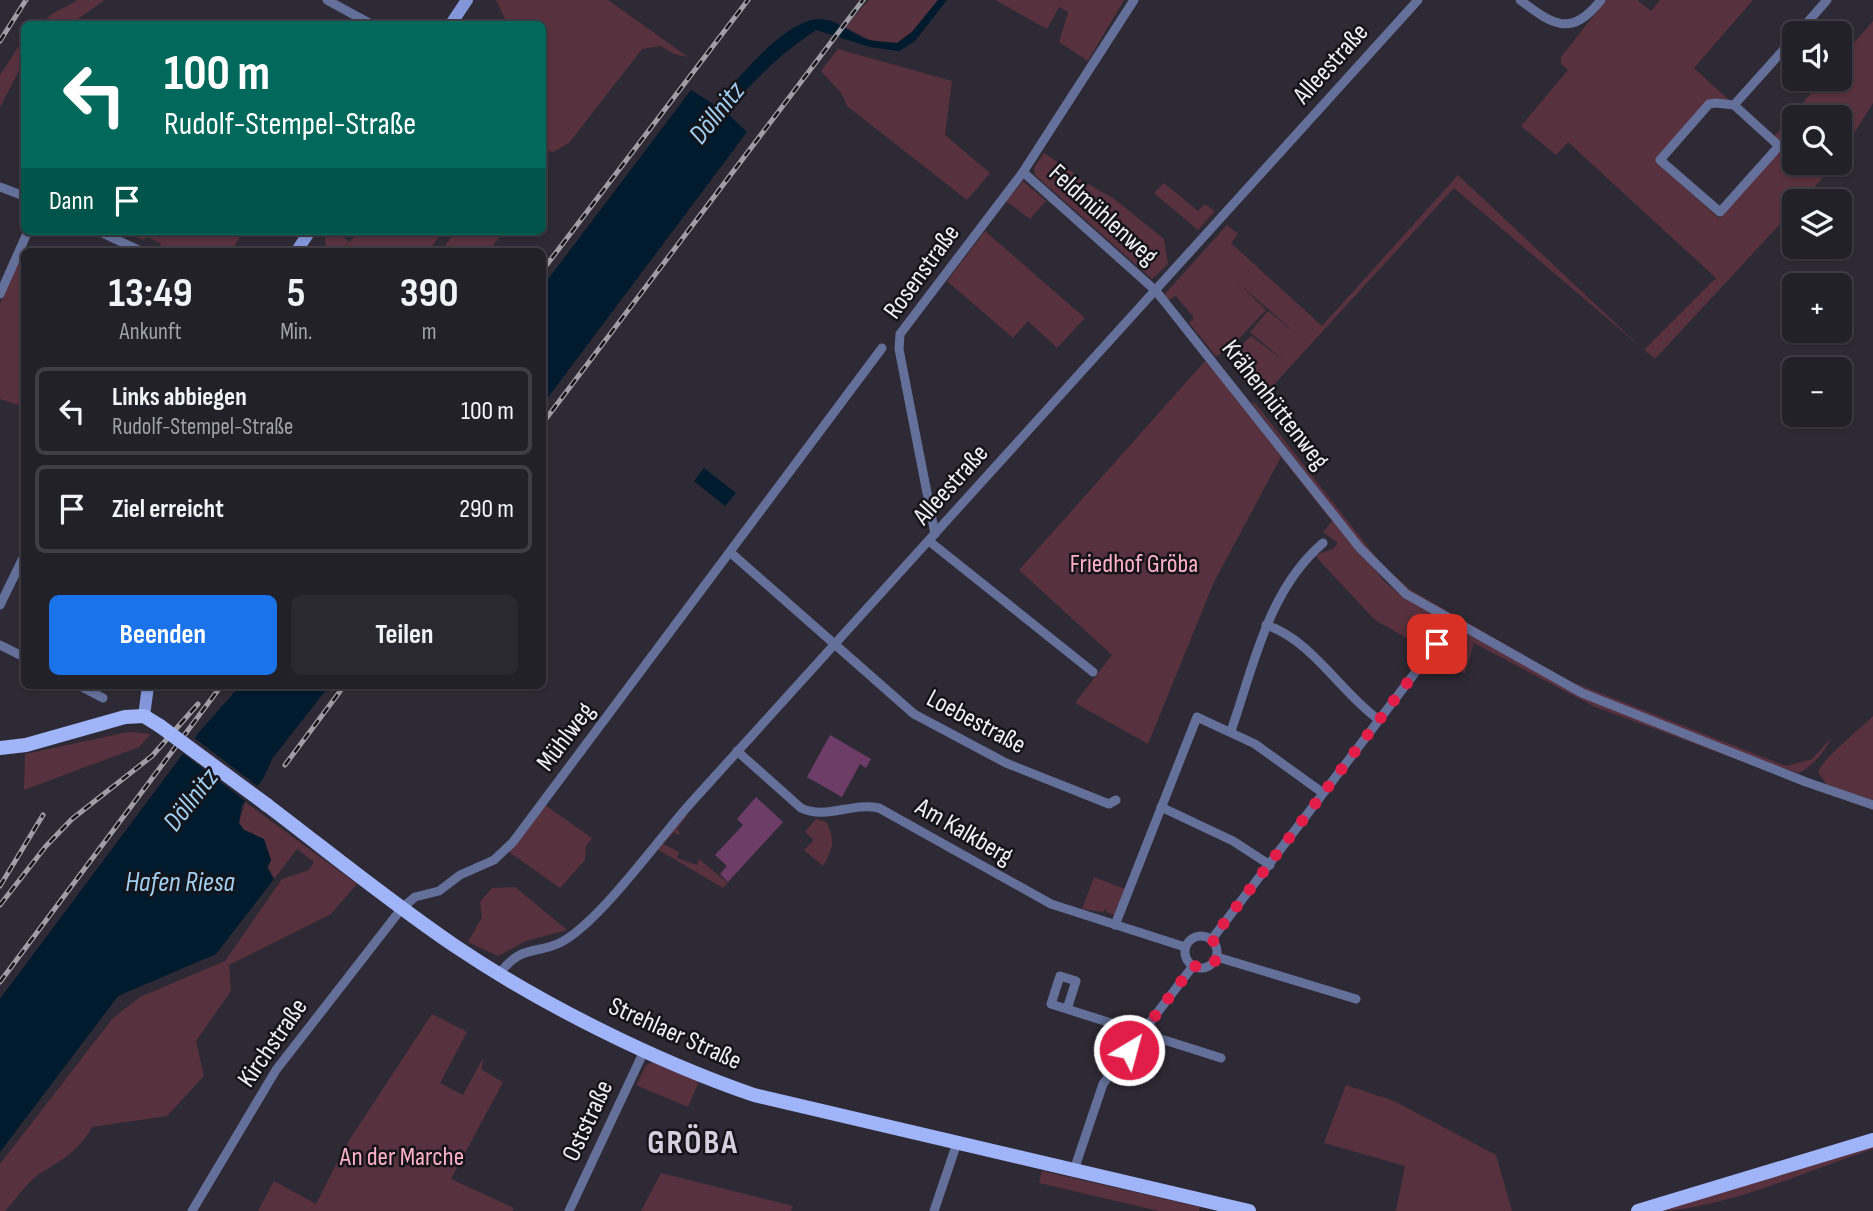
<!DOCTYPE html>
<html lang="de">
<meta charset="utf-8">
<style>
:root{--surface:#222028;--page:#2a2830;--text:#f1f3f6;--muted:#a2a3a8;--line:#3f3e45;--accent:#1a73e8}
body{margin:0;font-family:"Sofia Sans Condensed",sans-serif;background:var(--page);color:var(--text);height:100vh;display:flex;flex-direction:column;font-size:26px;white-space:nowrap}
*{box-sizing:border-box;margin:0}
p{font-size:23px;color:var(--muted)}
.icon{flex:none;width:38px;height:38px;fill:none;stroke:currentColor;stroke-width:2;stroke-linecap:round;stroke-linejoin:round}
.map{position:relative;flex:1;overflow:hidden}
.sheet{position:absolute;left:21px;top:248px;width:525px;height:441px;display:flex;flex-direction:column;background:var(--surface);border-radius:10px;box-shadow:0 2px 5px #0004,0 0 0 2px var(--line)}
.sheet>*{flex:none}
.guide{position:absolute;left:21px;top:21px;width:525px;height:214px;border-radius:10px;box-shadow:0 2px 5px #0004,0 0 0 2px var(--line);background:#00695c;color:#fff;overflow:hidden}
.fabs{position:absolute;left:1782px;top:21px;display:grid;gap:14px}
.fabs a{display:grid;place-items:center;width:70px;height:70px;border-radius:10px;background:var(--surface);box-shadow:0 2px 5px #0004,0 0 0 2px var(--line);font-size:35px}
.pin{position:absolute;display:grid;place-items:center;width:60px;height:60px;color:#fff;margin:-30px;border-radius:14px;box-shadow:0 4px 10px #0006}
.me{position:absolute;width:77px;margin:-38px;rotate:37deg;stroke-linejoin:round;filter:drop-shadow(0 0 5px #0008)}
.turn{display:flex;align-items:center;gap:24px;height:147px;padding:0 28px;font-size:32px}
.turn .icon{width:91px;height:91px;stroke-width:2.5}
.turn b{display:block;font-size:49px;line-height:60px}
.then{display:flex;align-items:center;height:66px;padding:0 28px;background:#0003;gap:14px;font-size:26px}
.eta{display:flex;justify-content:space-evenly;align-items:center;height:119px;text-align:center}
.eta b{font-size:42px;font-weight:700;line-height:49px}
.action{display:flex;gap:14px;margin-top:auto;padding:14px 28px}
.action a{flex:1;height:80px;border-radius:10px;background:var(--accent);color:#fff;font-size:28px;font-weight:700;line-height:80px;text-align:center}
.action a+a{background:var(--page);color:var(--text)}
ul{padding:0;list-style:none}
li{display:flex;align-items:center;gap:21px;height:88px;margin:0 14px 10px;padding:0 14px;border:4px solid var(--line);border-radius:10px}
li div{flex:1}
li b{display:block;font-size:26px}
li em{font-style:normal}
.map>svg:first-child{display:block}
</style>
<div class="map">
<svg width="1873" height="1211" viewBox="0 0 1873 1211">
<rect width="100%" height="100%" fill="#2e2a35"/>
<g fill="#57313d">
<path d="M78 0H105L70 24H43L50 15Z"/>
<path d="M496 0H608L688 57 674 54 661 46 642 49 569 143 553 152 545 150 542 24H502L505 19Z"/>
<path d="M869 0H938L912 32 897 43 870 40 845 27Z"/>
<path d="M995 0H1124L1088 61 1059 42 1068 12 1059 7 1047 29Z"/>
<path d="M1606 0H1637L1651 11 1660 0H1753L1694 68 1730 101 1707 102 1656 162 1719 218 1782 147 1773 138 1823 79H1839V60L1873 21V103L1839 157V117H1794V163H1835L1833 167 1801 201H1794V209L1655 359 1454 188 1266 393 1233 354 1251 336 1285 362 1250 332 1268 311 1299 336 1236 281 1266 310 1229 349 1216 356 1189 323 1194 318 1176 296 1169 300 1164 295 1227 225 1238 234 1231 243 1322 326 1458 175 1644 350 1716 278 1568 142 1556 155 1521 126 1568 70 1561 64V57Z"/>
<path d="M24 38V61L0 107V75Z"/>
<path d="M838 49 952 81 945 135 990 173 967 200 847 106 842 94 821 71Z"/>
<path d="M1044 153 1074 173V176L1113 198 1164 239 1168 264 1152 279 1035 175 1034 168Z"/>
<path d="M1023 181 1046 201 1030 219 1006 201Z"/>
<path d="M1164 183 1198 211 1205 204 1215 211 1198 230 1154 193Z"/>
<path d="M124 231H243L231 252H162L160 243 148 237 143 240Z"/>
<path d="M329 231H342L339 234 349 242 361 231H443L428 252H326L325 236Z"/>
<path d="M456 231H504L488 252H440Z"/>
<path d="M985 231 1085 318 1057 348 1028 321 1013 338 947 281Z"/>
<path d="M19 261 24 263V407L0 399V304Z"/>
<path d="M1206 360 1332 516 1330 519 1281 457 1214 582 1148 744 1075 703 1112 655 1019 570Z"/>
<path d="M1251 402 1256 404 1382 565 1411 590 1567 680 1786 766 1812 759 1832 737C1825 751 1813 766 1799 773L1774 766 1584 691 1409 592 1362 545Z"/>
<path d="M1334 519 1385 582 1402 596 1458 628 1439 653 1437 652 1453 630 1442 622 1436 629 1432 626 1422 647 1375 620 1318 559 1316 555 1333 549 1338 543 1323 532Z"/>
<path d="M1461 629 1563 687 1873 810 1593 706 1474 643 1465 674 1440 657Z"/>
<path d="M1873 716V800L1827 785 1818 772C1824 757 1859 730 1873 716Z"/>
<path d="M128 732 151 734 139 747 24 790 25 754Z"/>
<path d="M245 802 357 884 331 914 229 965 231 991 196 1041 204 1076 167 1116 92 1127C80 1149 64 1159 44 1171 29 1179 16 1199 5 1211H0V1164L113 1018 140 997 225 961 282 879 309 870 314 862 297 849 274 879 253 833 244 830 239 823Z"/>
<path d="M545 805 592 838 586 846 585 860 560 888 509 852Z"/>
<path d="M686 815 694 819 687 816 677 829 680 833 678 835 674 832 663 844 679 852 677 858 697 865 699 859 728 883 723 888 657 849Z"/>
<path d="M816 819 826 822C836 840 833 849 823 866L804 850 814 840 805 832Z"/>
<path d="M1094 877 1125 889 1114 915 1106 912 1107 908 1103 912 1082 909Z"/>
<path d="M515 887 567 930 526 941 498 956 468 942 482 917 480 902 492 888Z"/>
<path d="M432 1014 467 1032 440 1083 463 1095 483 1058 482 1070 503 1082 451 1179 514 1208 512 1211H258L274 1181 316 1204 346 1145Z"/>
<path d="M653 1062 699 1081 688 1107 636 1085 646 1065Z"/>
<path d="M1346 1085 1394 1101 1496 1155 1512 1211H1396L1405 1166 1324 1143Z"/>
<path d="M1873 1145V1149C1809 1170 1720 1211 1654 1211Z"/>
<path d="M1042 1171 1064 1176 1200 1207 1199 1211H1159L1039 1183Z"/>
<path d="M661 1173 793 1206 791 1211H641Z"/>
</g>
<g fill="#001a2e">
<path d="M938 0H947L915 41 899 51 870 47 816 30C781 53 754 80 726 112L747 132 543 404V286L691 90 715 105C737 80 784 20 819 19 837 19 853 35 869 40 878 42 888 42 897 43L912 32Z"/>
<path d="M704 468 736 493 725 506 694 481Z"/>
<path d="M240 686H329L272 759 263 779 242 805 239 823 244 830 264 839 271 860 267 868 274 879 216 954 118 996 0 1152V999L200 731Z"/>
</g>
<path fill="#2e2a35" d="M192 736 260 788 248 803 180 751Z"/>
<g fill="#6d3d67">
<path d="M830 735 871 759 866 768 860 764 842 797 807 777Z"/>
<path d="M756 797 783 822 728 882 720 874 727 866 715 855 743 825 737 819Z"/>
</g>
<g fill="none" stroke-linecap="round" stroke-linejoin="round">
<g stroke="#64709a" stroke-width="9">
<path d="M327 0 371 24"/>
<path d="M1520 0C1553 25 1571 38 1601 0"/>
<path d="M1798 33 1827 0"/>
<path d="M1716 103 1734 105 1779 146 1720 212 1660 160 1709 104Z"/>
<path d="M1734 105 1794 38"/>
<path d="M1023 172 1156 291 1359 547 1406 594 1582 693 1806 782 1873 805"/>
<path d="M0 187 24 196"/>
<path d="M98 231 143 252"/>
<path d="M0 294 28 231"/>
<path d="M935 534 899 349 900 334 1023 172 1134 0"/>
<path d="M929 541 1093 672"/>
<path d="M731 553 914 714 1006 763 1109 804 1116 800"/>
<path d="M0 605 24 556"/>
<path d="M1266 625C1312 640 1340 692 1379 720"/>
<path d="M0 645 24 657"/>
<path d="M80 686 103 698"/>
<path d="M1231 731C1254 665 1268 590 1323 543"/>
<path d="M737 751 801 808C826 820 852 802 879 808L1051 904 1185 947"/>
<path d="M1161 807 1233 841 1270 865"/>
<path d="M1115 925 1197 717 1255 744 1323 793"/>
<circle cx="1201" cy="952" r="16"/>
<path d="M1212 939 1437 644 1434 637"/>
<path d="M1217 957 1356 999"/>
<path d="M500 973C523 942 540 956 565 940 603 917 658 840 689 805L1418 0"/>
<path d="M1067 1009 1076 981 1060 976 1051 1004C1108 1022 1164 1040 1221 1058"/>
<path d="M1074 1170 1103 1084 1193 966"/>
<path d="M192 1211 276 1070 402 908 415 897 439 891 460 875 494 860 513 842 882 348"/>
<path d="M569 1211 645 1049"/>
<path d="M934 1211 957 1143"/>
</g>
<g stroke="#8396d9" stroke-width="12">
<path d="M451 24 467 0"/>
<path d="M296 252 310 231"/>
<path d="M144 716 148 686"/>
</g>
<g stroke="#a0b4f9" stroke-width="14">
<path d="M0 748 26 745 125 717 144 716 160 726"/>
<path d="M267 805C329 852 390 902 455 946 541 1004 655 1061 754 1095L1249 1211"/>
<path d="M1638 1211 1873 1140"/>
</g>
<defs>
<g id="rail">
<path d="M0 41 26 0"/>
<path d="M542 271 748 0"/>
<path d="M542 424 863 0"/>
<path d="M285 765 344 686"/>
<path d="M0 886 43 815"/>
<path d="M0 905 46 846 72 819 152 756 198 704"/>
<path d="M0 982 221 686"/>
</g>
</defs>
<use href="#rail" stroke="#a09da6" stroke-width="5"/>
<use href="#rail" stroke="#151419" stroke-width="2.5" stroke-dasharray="8" stroke-linecap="butt"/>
<path stroke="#a0b4f9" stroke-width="14" d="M160 726 267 805"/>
</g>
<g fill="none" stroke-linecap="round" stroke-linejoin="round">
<path stroke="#e11d48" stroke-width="12" stroke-dasharray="0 21.6" d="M1129 1050 1193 966 1207 967 1215 961 1218 949 1212 939 1437 644"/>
</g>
<g text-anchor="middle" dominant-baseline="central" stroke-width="5" stroke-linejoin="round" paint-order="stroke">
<g font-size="26" fill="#f2f0f7" stroke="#151419">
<text transform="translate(1331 64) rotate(-48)">Alleestraße</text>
<text transform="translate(1103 215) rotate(42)">Feldmühlenweg</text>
<text transform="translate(922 272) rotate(-54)">Rosenstraße</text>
<text transform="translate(1275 405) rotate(52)">Krähenhüttenweg</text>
<text transform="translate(951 485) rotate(-48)">Alleestraße</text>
<text transform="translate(976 722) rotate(28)">Loebestraße</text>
<text transform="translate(566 737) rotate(-53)">Mühlweg</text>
<text transform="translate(964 832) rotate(30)">Am Kalkberg</text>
<text transform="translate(675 1034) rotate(24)">Strehlaer Straße</text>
<text transform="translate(273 1043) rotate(-55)">Kirchstraße</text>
<text transform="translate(588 1121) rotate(-65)">Oststraße</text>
</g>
<g font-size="26" fill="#ffb1c7" stroke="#151419">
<text x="1134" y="564">Friedhof Gröba</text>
<text x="402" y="1157">An der Marche</text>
</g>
<g font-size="28" font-style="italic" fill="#a0cff3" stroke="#151419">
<text transform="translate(717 113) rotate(-51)">Döllnitz</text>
<text transform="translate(191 800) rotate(-52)">Döllnitz</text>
<text x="180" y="882">Hafen Riesa</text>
</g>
<g font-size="33" font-weight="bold" letter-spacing="2" fill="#d4cfde" stroke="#151419">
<text x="693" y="1143">GRÖBA</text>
</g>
</g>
</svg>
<div class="fabs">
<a><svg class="icon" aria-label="sound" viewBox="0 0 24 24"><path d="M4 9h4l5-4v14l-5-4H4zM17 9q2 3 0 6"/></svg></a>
<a><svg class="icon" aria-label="search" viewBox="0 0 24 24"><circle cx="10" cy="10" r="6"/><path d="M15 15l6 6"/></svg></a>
<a><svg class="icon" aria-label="layers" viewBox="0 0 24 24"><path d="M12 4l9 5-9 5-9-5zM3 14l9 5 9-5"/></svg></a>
<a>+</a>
<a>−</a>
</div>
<div class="pin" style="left:1437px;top:644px;background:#d93025"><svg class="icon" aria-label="arrive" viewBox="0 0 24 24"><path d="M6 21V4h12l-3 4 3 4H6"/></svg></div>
<svg class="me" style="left:1129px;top:1050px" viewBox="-20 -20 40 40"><circle r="17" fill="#e11d48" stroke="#fff" stroke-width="3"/><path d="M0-11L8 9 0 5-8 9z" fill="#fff"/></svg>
<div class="guide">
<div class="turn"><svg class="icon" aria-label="left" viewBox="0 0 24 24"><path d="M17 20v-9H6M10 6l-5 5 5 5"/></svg><div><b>100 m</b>Rudolf-Stempel-Straße</div></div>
<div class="then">Dann<svg class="icon" aria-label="arrive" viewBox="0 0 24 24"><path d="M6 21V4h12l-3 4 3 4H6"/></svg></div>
</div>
<section class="sheet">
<div class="eta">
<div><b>13:49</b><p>Ankunft</p></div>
<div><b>5</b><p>Min.</p></div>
<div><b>390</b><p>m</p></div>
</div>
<ul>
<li><svg class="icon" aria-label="left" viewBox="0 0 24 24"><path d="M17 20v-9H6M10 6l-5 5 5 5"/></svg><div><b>Links abbiegen</b><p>Rudolf-Stempel-Straße</p></div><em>100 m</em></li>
<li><svg class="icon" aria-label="arrive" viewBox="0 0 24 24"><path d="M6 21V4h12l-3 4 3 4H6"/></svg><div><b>Ziel erreicht</b></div><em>290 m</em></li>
</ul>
<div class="action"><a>Beenden</a><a>Teilen</a></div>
</section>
</div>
